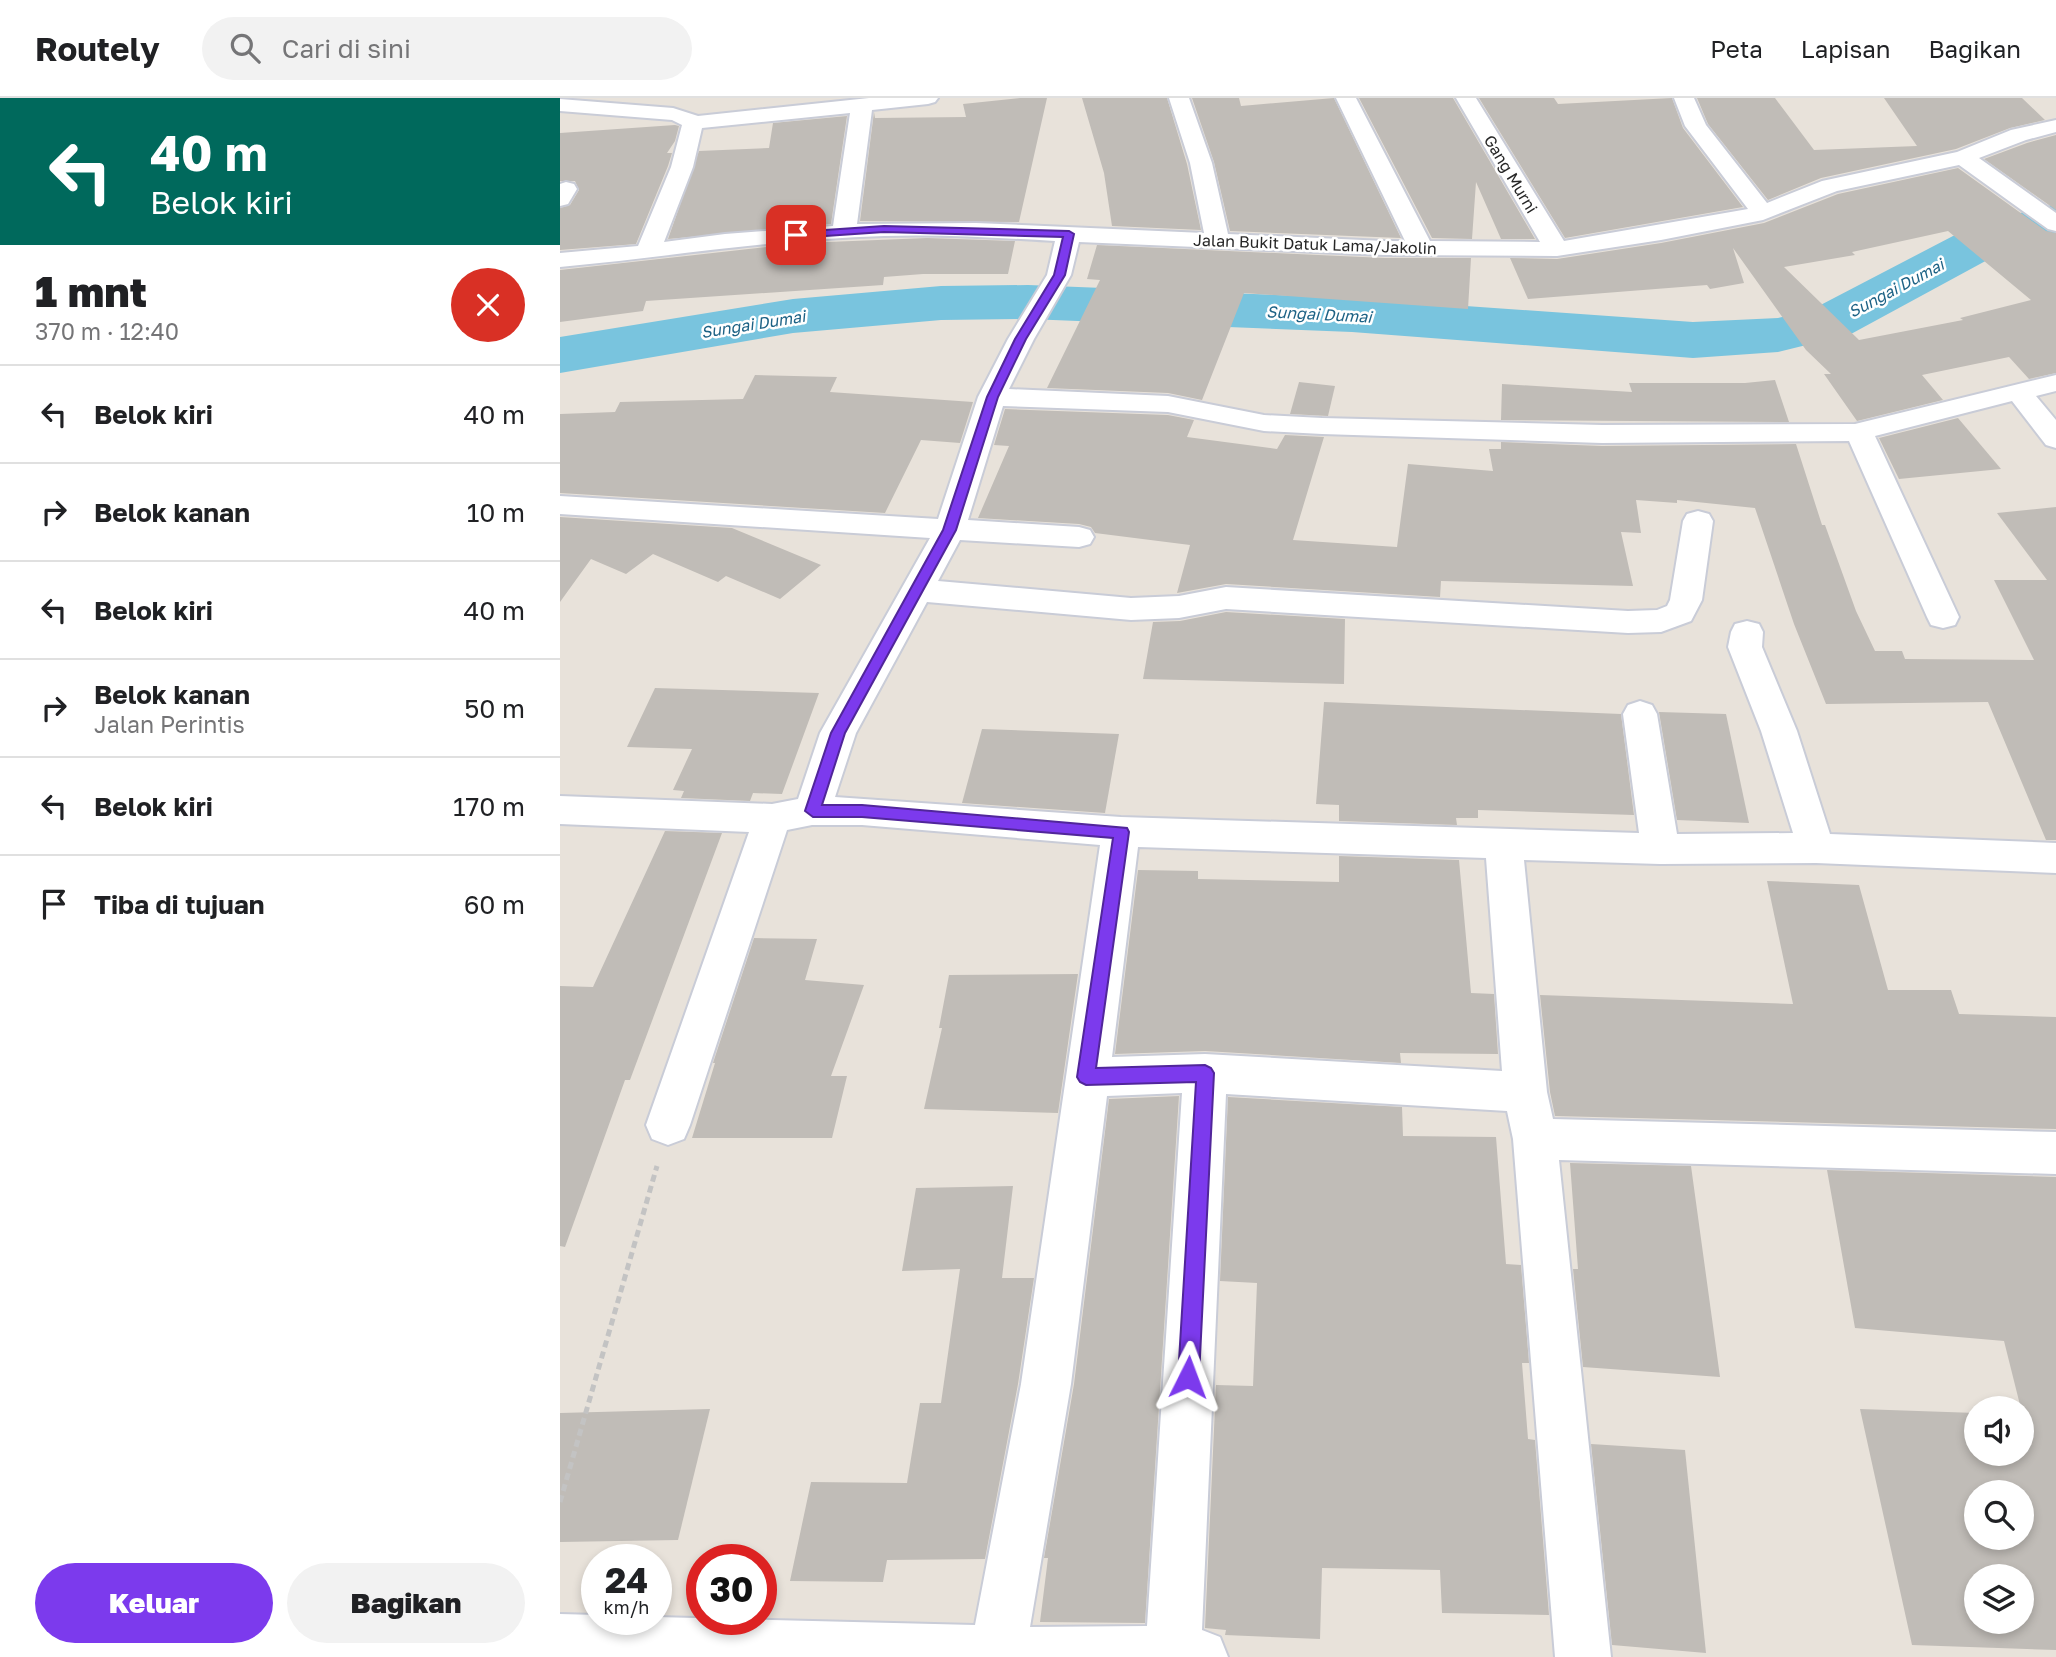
<!DOCTYPE html>
<html lang="id">
<meta charset="utf-8">
<style>
:root{--surface:#fff;--page:#f2f2f2;--text:#202124;--muted:#757577;--line:#e0e0e0;--accent:#7c3aed}
body{margin:0;font-family:"Golos Text",sans-serif;background:var(--page);color:var(--text);height:100vh;display:flex;flex-direction:column;font-size:26px;white-space:nowrap}
*{box-sizing:border-box;margin:0}
p{font-size:23px;color:var(--muted)}
.icon{flex:none;width:38px;height:38px;fill:none;stroke:currentColor;stroke-width:2;stroke-linecap:round;stroke-linejoin:round}
.map{position:relative;flex:1;overflow:hidden}
.side{display:flex;flex-direction:column;background:var(--surface);width:560px}
.side>*{flex:none}
.guide{background:#00695c;color:#fff;overflow:hidden}
.controls{position:absolute;left:1404px;top:1298px;display:grid;gap:14px}
.controls a{display:grid;place-items:center;width:70px;height:70px;border-radius:50%;background:var(--surface);box-shadow:0 4px 10px #0003;font-size:35px}
.speed{position:absolute;left:21px;top:1446px;display:flex;gap:14px;font-size:35px;font-weight:700;text-align:center}
.speed>*{display:grid;place-content:center;width:91px;height:91px;border-radius:50%;background:var(--surface);box-shadow:0 4px 10px #0003;line-height:1}
.speed small{font-size:18px;font-weight:400}
.speed .limit{border:10px solid #d22;background:#fff;color:#111}
.pin{position:absolute;display:grid;place-items:center;width:60px;height:60px;color:#fff;margin:-30px;border-radius:14px;box-shadow:0 4px 10px #0006}
.me{position:absolute;width:77px;margin:-38px;rotate:3deg;stroke-linejoin:round;filter:drop-shadow(0 0 5px #0008)}
.turn{display:flex;align-items:center;gap:24px;height:147px;padding:0 35px;font-size:32px}
.turn .icon{width:91px;height:91px;stroke-width:2.5}
.turn b{display:block;font-size:49px;line-height:60px}
.round{display:grid;place-items:center;flex:none;width:74px;height:74px;border-radius:37px;background:var(--page)}
.overview{display:flex;align-items:center;justify-content:space-between;height:119px;padding:0 35px}
h1{font-size:42px;font-weight:800;line-height:52px}
.primary-button{display:flex;gap:14px;margin-top:auto;padding:14px 35px}
.primary-button a{flex:1;height:80px;border-radius:42px;background:var(--accent);color:#fff;font-size:28px;font-weight:800;line-height:80px;text-align:center}
.primary-button a+a{background:var(--page);color:var(--text)}
ul{padding:0;list-style:none}
li{display:flex;align-items:center;gap:21px;height:98px;padding:0 35px;border-top:2px solid var(--line)}
li div{flex:1}
li b{display:block;font-size:26px}
li em{font-style:normal}
header{display:flex;align-items:center;gap:42px;box-sizing:border-box;height:98px;padding:0 35px;background:var(--surface);border-bottom:2px solid var(--line)}
header strong{font-size:33px}
nav{display:flex;gap:38px;margin-inline-start:auto;font-size:24px}
.search{width:490px;height:63px;background:var(--page);display:flex;align-items:center;gap:18px;box-sizing:border-box;padding:0 24px;border-radius:38px;color:var(--muted);font-size:26px}
main{display:flex;flex:1;min-height:0}
.map>svg:first-child{display:block}
</style>
<header>
<strong>Routely</strong>
<div class="search"><svg class="icon" aria-label="search" viewBox="0 0 24 24"><circle cx="10" cy="10" r="6"/><path d="M15 15l6 6"/></svg>Cari di sini</div>
<nav><a>Peta</a><a>Lapisan</a><a>Bagikan</a></nav>
</header>
<main>
<section class="side">
<div class="guide">
<div class="turn"><svg class="icon" aria-label="left" viewBox="0 0 24 24"><path d="M17 20v-9H6M10 6l-5 5 5 5"/></svg><div><b>40 m</b>Belok kiri</div></div>
</div>
<div class="overview"><div><h1>1 mnt</h1><p>370 m · 12:40</p></div><a class="round" style="background:#d93025;color:#fff"><svg class="icon" aria-label="close" viewBox="0 0 24 24"><path d="M6 6l12 12M18 6L6 18"/></svg></a></div>
<ul>
<li><svg class="icon" aria-label="left" viewBox="0 0 24 24"><path d="M17 20v-9H6M10 6l-5 5 5 5"/></svg><div><b>Belok kiri</b></div><em>40 m</em></li>
<li><svg class="icon" aria-label="right" viewBox="0 0 24 24"><path d="M7 20v-9h11M14 6l5 5-5 5"/></svg><div><b>Belok kanan</b></div><em>10 m</em></li>
<li><svg class="icon" aria-label="left" viewBox="0 0 24 24"><path d="M17 20v-9H6M10 6l-5 5 5 5"/></svg><div><b>Belok kiri</b></div><em>40 m</em></li>
<li><svg class="icon" aria-label="right" viewBox="0 0 24 24"><path d="M7 20v-9h11M14 6l5 5-5 5"/></svg><div><b>Belok kanan</b><p>Jalan Perintis</p></div><em>50 m</em></li>
<li><svg class="icon" aria-label="left" viewBox="0 0 24 24"><path d="M17 20v-9H6M10 6l-5 5 5 5"/></svg><div><b>Belok kiri</b></div><em>170 m</em></li>
<li><svg class="icon" aria-label="arrive" viewBox="0 0 24 24"><path d="M6 21V4h12l-3 4 3 4H6"/></svg><div><b>Tiba di tujuan</b></div><em>60 m</em></li>
</ul>
<div class="primary-button"><a>Keluar</a><a>Bagikan</a></div>
</section>
<div class="map">
<svg width="1496" height="1559" viewBox="0 0 1496 1559">
<rect width="100%" height="100%" fill="#e8e2da"/>
<g fill="none" stroke-linecap="round" stroke-linejoin="round">
<path fill="#79c4de" fill-rule="evenodd" d="M1496 106V138L1467 145 1431 160 1291 236 1218 254 1133 260 792 234 468 221 381 222 233 235 0 275V239L233 201 381 188 468 187 792 200 1133 224 1218 220 1251 212 1393 138 1429 123Z"/>
</g>
<g fill="#c0bcb7" fill-rule="evenodd">
<path d="M460 0H487L459 124 300 123 314 14 315 20 406 19 403 6Z"/>
<path d="M522 0H607L627 66 641 132 552 128 544 75Z"/>
<path d="M632 0H679L681 8 774 0 841 140 670 133 654 64Z"/>
<path d="M799 0H893L975 141H941L916 84 912 141 872 140Z"/>
<path d="M919 0H994L998 6 1112 0 1123 30 1183 109 1005 140Z"/>
<path d="M1137 0H1215L1254 52 1357 48 1324 0H1462L1485 22 1450 30 1396 51 1261 80 1208 102 1148 26Z"/>
<path d="M287 18 271 126 108 141 139 53 209 50 213 25Z"/>
<path d="M115 27 119 28 115 43 107 55H112L108 68 76 146 0 152V110L10 107 19 92 15 83H0V35Z"/>
<path d="M1496 37V112L1424 61 1467 45Z"/>
<path d="M1398 70 1486 133 1496 135V275L1469 281 1449 259 1362 277 1383 302 1297 323 1264 276H1271L1246 252 1173 150 1184 185 1150 191 1147 187 968 201 950 160 997 161 1101 145 1204 125 1278 96ZM1388 133 1471 202 1400 220 1403 222 1299 242 1224 169 1295 157 1292 154Z"/>
<path d="M367 140 455 143 448 176H363L324 179 323 187 86 203 83 213 0 224V172L243 145Z"/>
<path d="M537 147 825 160H911L908 211 684 195 642 302 608 295 487 290 540 182 527 181Z"/>
<path d="M195 277 277 279 270 294 413 304 400 345 361 342 325 415 0 395V316L55 314 60 304 183 301Z"/>
<path d="M1215 282 1229 324 941 322 942 286 1072 294 1069 285H1185Z"/>
<path d="M739 284 775 288 768 318 730 316Z"/>
<path d="M445 311 608 317 634 322 627 339 717 351 725 337 764 339 733 442 837 449 848 366 933 373 929 351H941V344L1042 348 1236 346 1262 427H1265L1296 513 1315 553H1342L1345 561 1474 562 1434 482H1487L1437 415 1496 409V742H1486L1428 604 1266 606 1234 526 1195 410 1117 402V405L1076 402 1081 435 1061 434 1073 488 881 483 880 499 666 486 617 495 630 447 535 435 531 429 519 426 418 420 449 348 434 347Z"/>
<path d="M1398 320 1441 371 1339 381 1319 340Z"/>
<path d="M0 419 172 430 261 467 220 501 166 478 158 484 93 456 66 476 31 461 0 504Z"/>
<path d="M666 514 785 521 784 586 583 581 593 524 620 523Z"/>
<path d="M95 590 259 595 222 696 193 695 190 703 121 700 124 693 113 692 132 651 67 649Z"/>
<path d="M764 604 1061 616 1074 717 918 712V720H896L897 727 779 723V707L756 706Z"/>
<path d="M1099 614 1166 616 1189 725 1117 722Z"/>
<path d="M422 631 559 636 545 715 402 705Z"/>
<path d="M105 733 162 735 70 982H65L5 1149 0 1148V888L33 889Z"/>
<path d="M779 758 899 762 911 895 934 896 938 956 840 955 841 965 645 953 555 956 578 772 638 773V781L779 784Z"/>
<path d="M1207 783 1299 787 1328 892H1391L1399 916 1496 919V1031L995 1018 990 994 980 897 1233 906Z"/>
<path d="M194 840 257 841 245 882 304 887 271 978H287L272 1040H132L155 965H153Z"/>
<path d="M518 876 498 1015 364 1011 382 930H379L389 877Z"/>
<path d="M619 998 585 1525 480 1524 488 1460H484L514 1286 549 1001Z"/>
<path d="M668 999 842 1009 843 1038 936 1039 946 1166 961 1167 969 1265H962L968 1341 975 1342 989 1517 882 1515 880 1472 762 1470 760 1541 665 1537 666 1532 645 1530 656 1287 693 1288 697 1185 660 1183Z"/>
<path d="M1010 1065 1131 1068 1160 1279 1023 1269 1013 1171H1018Z"/>
<path d="M1267 1072 1496 1079V1552L1352 1547 1300 1311 1416 1315V1356H1461V1311L1444 1243 1295 1230ZM1416 1395H1461V1440H1416ZM1416 1479H1461V1524H1416Z"/>
<path d="M453 1088 442 1180H474L458 1286 425 1461 327 1462 323 1484 230 1483 251 1384 347 1385 360 1305H381L400 1171 342 1173 356 1090Z"/>
<path d="M150 1311 118 1442 0 1444V1315Z"/>
<path d="M1031 1346 1125 1352 1146 1555 1052 1547Z"/>
</g>
<g fill="none" stroke-linecap="round" stroke-linejoin="round">
<defs>
<g id="minor">
<path d="M309 0H378L375 4 368 6 312 12 297 126 416 125 644 135 630 65 609 0H629L652 65 668 136 825 143H845L776 0H796L870 143 980 144 896 0H916L1004 143 1188 111 1125 28 1114 0H1134L1146 27 1207 105 1262 83 1397 54 1451 32 1496 22V34L1466 42 1419 60 1496 115V133L1488 131 1399 67 1277 93 1203 122 1101 142 997 158 825 157 519 144 511 177 474 241 449 291 608 298 704 317 762 320 1042 327 1295 326 1496 277V293L1476 298 1496 322V350L1486 347 1452 303 1315 338 1399 519 1395 527 1383 530 1371 527 1367 519 1289 343 1042 345 762 336 704 333 608 314 443 308 408 422 519 429 530 432 534 439 530 446 519 449 400 442 378 483 571 500 619 498 666 489 1068 513 1097 512 1107 508 1110 502 1123 423 1127 416 1138 413 1149 416 1153 423 1142 502 1131 523 1101 534 1068 535 666 511 619 520 571 522 367 504 296 635 275 699 561 719 1079 735 1063 616 1068 607 1080 603 1092 607 1097 616 1117 736 1233 735 1201 633 1168 549 1171 534 1175 526 1187 523 1199 526 1203 534 1202 549 1237 633 1270 736 1496 745V775L1256 765 1100 766 964 762 987 994 993 1021 1496 1034V1076L999 1062 1051 1559H995L953 1041 947 1013 666 996 642 1532 660 1539 668 1559H0V1516L37 1517V1521H96V1519L415 1527 461 1286 540 747 302 727H252L227 732 130 1027 124 1041 108 1047 92 1041 86 1027 189 734 0 726V698L212 706 238 701 260 635 370 440 0 416V398L378 421 418 299 448 241 487 177 495 143C439 140 381 136 324 138 216 141 108 159 0 169V155L78 148 111 69 122 27 112 22 0 13V1L113 10 138 18ZM290 15 273 128 165 136 104 144 133 69 142 30ZM578 749 926 760 942 973 645 956 552 959ZM622 995 587 1528 470 1529 511 1286 547 998Z"/>
<path d="M6 84 14 86 17 91 8 106 0 108V86Z"/>
</g>
</defs>
<use href="#minor" stroke="#c9ccd7" stroke-width="4"/>
<path stroke="#c3c3c3" stroke-width="5" stroke-dasharray="7 4.5" stroke-linecap="butt" d="M0 1404 97 1068"/>
<use href="#minor" fill="#fff" fill-rule="evenodd"/>
</g>
<path fill="#7c3aed" stroke="#51269a" stroke-width="2" d="M324 128 509 133 514 136 505 177 466 241 438 299 396 432 285 635 262 707H302L567 730 569 734 536 970 645 967 651 970 654 975 639 1279 636 1287 628 1290 621 1287 618 1279 636 984 526 987 520 984 517 979 553 740 302 719H253L245 713 271 635 383 432 427 299 455 241 494 177 503 139 324 134 236 140 231 137 236 134Z"/>
<g text-anchor="middle" dominant-baseline="central" stroke-width="5" stroke-linejoin="round" paint-order="stroke">
<g font-size="16" fill="#272727" stroke="#fff">
<text transform="translate(951 76) rotate(59)">Gang Murni</text>
<text transform="translate(755 146) rotate(2)">Jalan Bukit Datuk Lama/Jakolin</text>
</g>
<g font-size="16" font-style="italic" fill="#1d6285" stroke="#fff">
<text transform="translate(1336 190) rotate(-28)">Sungai Dumai</text>
<text transform="translate(759 216) rotate(3)">Sungai Dumai</text>
<text transform="translate(193 226) rotate(-9)">Sungai Dumai</text>
</g>
</g>
</svg>
<div class="controls">
<a><svg class="icon" aria-label="sound" viewBox="0 0 24 24"><path d="M4 9h4l5-4v14l-5-4H4zM17 9q2 3 0 6"/></svg></a>
<a><svg class="icon" aria-label="search" viewBox="0 0 24 24"><circle cx="10" cy="10" r="6"/><path d="M15 15l6 6"/></svg></a>
<a><svg class="icon" aria-label="layers" viewBox="0 0 24 24"><path d="M12 4l9 5-9 5-9-5zM3 14l9 5 9-5"/></svg></a>
</div>
<div class="speed"><div>24<small>km/h</small></div><div class="limit">30</div></div>
<div class="pin" style="left:236px;top:137px;background:#d93025"><svg class="icon" aria-label="arrive" viewBox="0 0 24 24"><path d="M6 21V4h12l-3 4 3 4H6"/></svg></div>
<svg class="me" style="left:628px;top:1279px" viewBox="-20 -20 40 40"><path d="M0-17L14 15 0 8-14 15z" fill="#7c3aed" stroke="#fff" stroke-width="4"/></svg>
</div>
</main>
